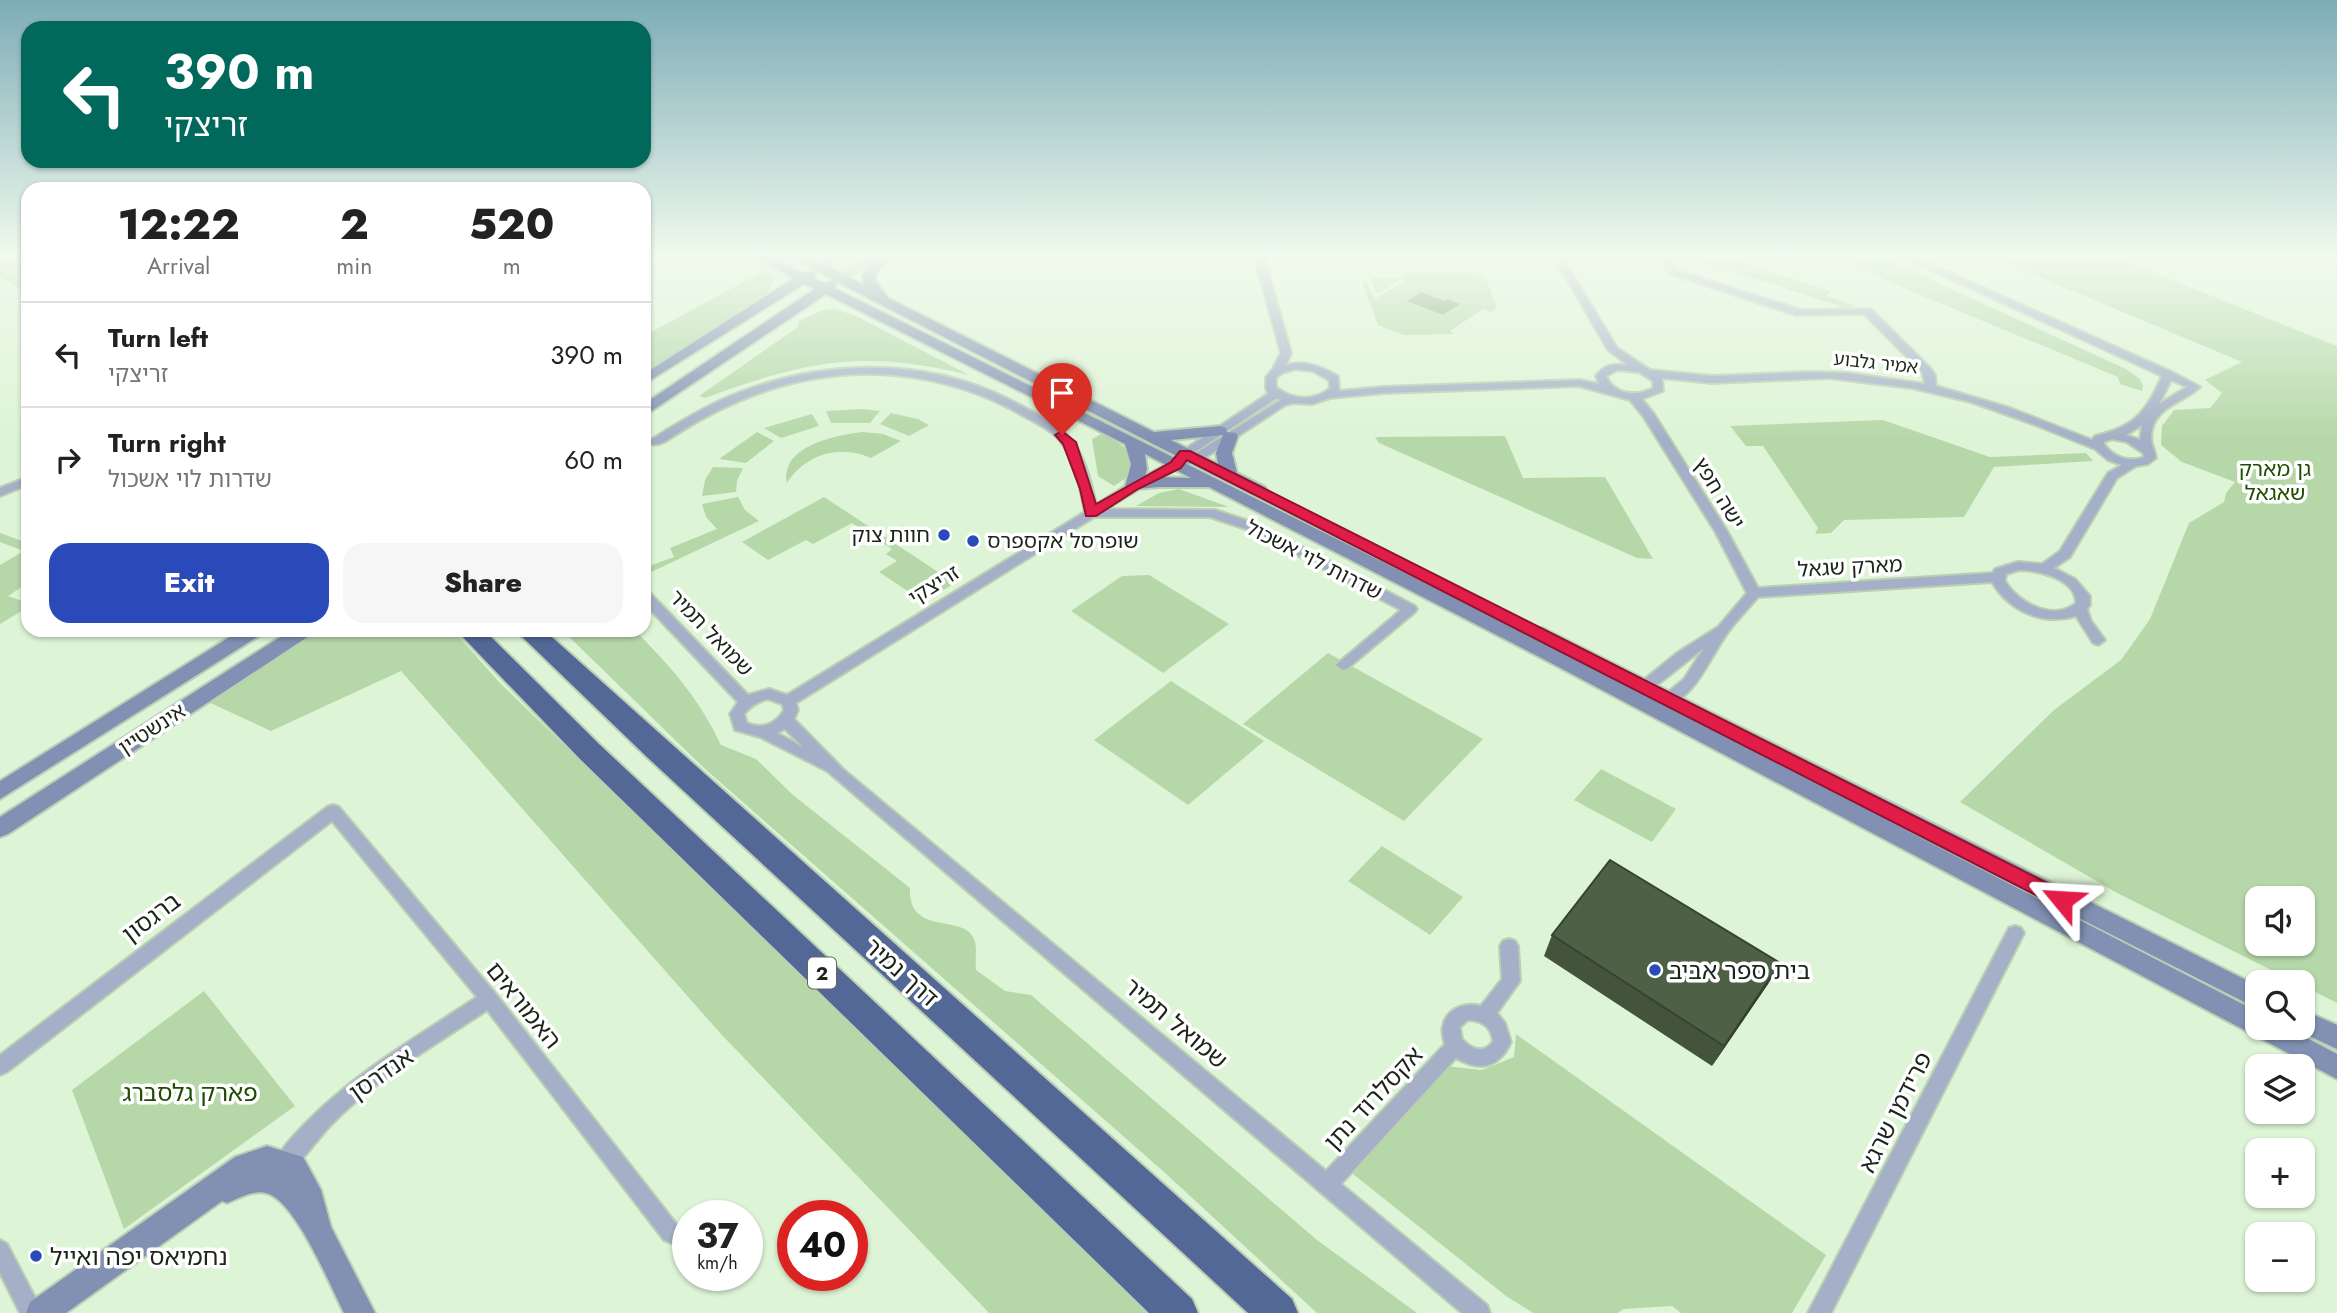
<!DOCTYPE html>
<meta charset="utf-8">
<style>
:root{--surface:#fff;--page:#f6f6f6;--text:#222;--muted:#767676;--line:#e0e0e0;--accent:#2a4ab9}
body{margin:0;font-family:Jost,"Noto Sans Hebrew",sans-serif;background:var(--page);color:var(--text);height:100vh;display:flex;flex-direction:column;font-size:26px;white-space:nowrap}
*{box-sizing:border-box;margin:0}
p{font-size:23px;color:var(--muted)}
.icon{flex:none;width:38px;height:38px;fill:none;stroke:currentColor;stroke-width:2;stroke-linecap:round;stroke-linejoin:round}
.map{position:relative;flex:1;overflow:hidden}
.panel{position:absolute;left:21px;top:182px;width:630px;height:455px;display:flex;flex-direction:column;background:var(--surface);border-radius:21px;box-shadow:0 2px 5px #0004}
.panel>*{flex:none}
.guide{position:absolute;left:21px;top:21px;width:630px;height:147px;border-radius:21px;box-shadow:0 2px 5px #0004;background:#00695c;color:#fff;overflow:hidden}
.tools{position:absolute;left:2245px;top:886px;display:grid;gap:14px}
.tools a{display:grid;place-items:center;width:70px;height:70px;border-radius:14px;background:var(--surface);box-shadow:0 2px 5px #0004;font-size:35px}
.speed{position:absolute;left:672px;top:1200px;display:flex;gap:14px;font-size:35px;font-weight:700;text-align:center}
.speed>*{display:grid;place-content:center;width:91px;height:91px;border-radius:50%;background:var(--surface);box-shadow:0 2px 5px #0004;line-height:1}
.speed small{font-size:18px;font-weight:400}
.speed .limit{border:10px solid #d22;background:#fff;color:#111}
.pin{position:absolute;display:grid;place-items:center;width:60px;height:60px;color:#fff;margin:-72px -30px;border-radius:50% 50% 50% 0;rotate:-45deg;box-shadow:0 0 7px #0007}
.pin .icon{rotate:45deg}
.me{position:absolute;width:77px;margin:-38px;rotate:297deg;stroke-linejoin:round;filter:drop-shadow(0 0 5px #0008)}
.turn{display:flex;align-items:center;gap:24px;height:147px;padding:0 28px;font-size:32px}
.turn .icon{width:91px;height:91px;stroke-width:2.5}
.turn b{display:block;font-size:49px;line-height:60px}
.eta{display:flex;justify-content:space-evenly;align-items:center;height:119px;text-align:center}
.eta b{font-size:42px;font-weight:800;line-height:49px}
.button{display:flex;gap:14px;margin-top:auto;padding:14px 28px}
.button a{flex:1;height:80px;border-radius:21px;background:var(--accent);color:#fff;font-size:28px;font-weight:800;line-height:80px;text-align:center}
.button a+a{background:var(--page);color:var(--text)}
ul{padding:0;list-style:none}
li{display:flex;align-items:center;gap:21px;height:105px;padding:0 28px;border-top:2px solid var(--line)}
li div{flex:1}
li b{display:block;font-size:26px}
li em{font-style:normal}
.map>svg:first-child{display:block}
</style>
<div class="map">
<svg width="2337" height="1313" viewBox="0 0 2337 1313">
<rect width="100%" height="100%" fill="#def4d6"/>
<g fill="#b6d8a9" fill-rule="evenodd">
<path d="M0 255H20L28 261V293L0 277Z"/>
<path d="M1682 255 1709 260 1719 255 1831 291 1826 296 1854 305 1849 309Z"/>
<path d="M1834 255H1877L2126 369 2140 379 2143 386 2142 391 2120 384 2118 377 1894 284Z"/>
<path d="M1987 255H2109L2337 346V1003L2303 986V982H2295L2119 894 1960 802 2054 710 2121 660 2150 619 2189 523 2224 502 2226 493 2235 482 2182 462 2161 445 2162 426 2174 410 2210 408 2222 393 2205 380 2242 362ZM2258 898H2303V943H2258Z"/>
<path d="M767 269 774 278 771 288 760 302 644 376V336Z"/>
<path d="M1467 271 1486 278 1497 308 1491 312 1483 309 1450 331 1454 334 1404 335 1378 325 1362 282 1366 280 1375 299 1406 280 1402 278 1377 294 1371 280 1374 278H1400L1407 273Z"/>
<path d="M835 309 856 316 969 375C862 349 806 361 705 398L699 396 798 327 799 321 823 310Z"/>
<path d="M862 409 880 411 870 423H831L826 411Z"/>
<path d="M891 413 918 419 929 425 909 436 880 424Z"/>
<path d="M812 414 819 426 781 438 764 428Z"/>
<path d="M1883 420 1990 457 2086 453 2093 461 1994 467 1964 517 1844 520 1831 533 1815 534 1818 528 1763 446H1746L1730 426Z"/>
<path d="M757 432 774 441 746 463 719 459Z"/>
<path d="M863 432 883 434 901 441 871 458C839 444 806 454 787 483 780 446 836 435 863 432Z"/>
<path d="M1103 433C1122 445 1134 450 1132 474L1114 486 1098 476 1092 439Z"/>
<path d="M1505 436 1523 478 1605 477 1653 559 1637 558 1379 443 1375 437Z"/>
<path d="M713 467 743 468 737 481 736 492 702 496 705 480Z"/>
<path d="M1179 489 1229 507 1136 506 1159 493Z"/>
<path d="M738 497 745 510 759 521 647 574 652 565 674 557 670 548 717 529 706 517 702 504Z"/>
<path d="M824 497 955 583 924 602 879 572 897 561 886 554 892 549 852 523 813 544 806 540 768 560 742 542Z"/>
<path d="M0 533 28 543V583L8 596 28 603V607L0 624V565L24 551 0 542Z"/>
<path d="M1149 575 1229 624 1163 673 1071 611 1122 576Z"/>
<path d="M312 630H453L500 683 1149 1313H989L720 1033 401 671 271 731 204 700Z"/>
<path d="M562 630H635C673 670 697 695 721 745L756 759 793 795 910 888C908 939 968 911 975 942 977 950 975 961 976 970L1005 991 1031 995 1317 1240 1417 1313H1317L1164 1172 704 768Z"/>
<path d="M1328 653 1483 739 1404 821 1243 724Z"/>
<path d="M1171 681 1264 741 1188 805 1094 740Z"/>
<path d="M1601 769 1676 809 1652 842 1574 800Z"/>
<path d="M1382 846 1463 897 1430 935 1348 881Z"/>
<path d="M204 991 295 1106 124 1229 72 1090Z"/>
<path d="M1516 1034 1826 1255 1792 1313H1681L1672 1306 1623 1309 1618 1313H1533L1506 1296 1353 1174 1445 1066 1482 1070 1514 1057Z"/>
</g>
<path fill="#7d9f6e" d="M1421 292 1445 301 1448 299 1460 304 1443 315 1407 301Z"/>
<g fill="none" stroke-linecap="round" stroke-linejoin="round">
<defs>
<g id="street">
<path d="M834 255H845L823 270H817V266Z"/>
<path d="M873 255H884L843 281 835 279Z"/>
<path d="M1257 255H1266L1265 260 1291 353 1286 365C1305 360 1321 367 1338 376L1339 391 1383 387 1579 380 1599 384 1596 376C1605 364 1614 364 1628 365L1608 350 1553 255H1561L1617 348 1650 370 1712 376 1809 372 1847 373 1925 384 1922 372 1864 314 1796 315 1670 274 1656 255H1665L1676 270 1801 310 1871 309 1930 368 1935 375 1936 386 2010 408 2092 440 2095 436C2134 427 2146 413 2162 376L1898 255H1910L2172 372 2200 387C2183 403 2152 407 2151 437 2151 446 2155 450 2156 458L2148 464 2136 466 2117 478 2070 557 2054 568 2075 579 2090 596V605L2087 609 2091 621 2105 640 2098 645 2093 643 2076 616C2043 626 2009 611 1992 582L1758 597C1747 610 1735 622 1726 635 1707 662 1696 698 1662 708L1655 703 1684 679 1704 648 1652 689 1653 699 1651 703H1641L1638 687 1640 683 1677 653 1718 627 1747 593 1715 531 1643 416 1630 400 1579 386 1383 393 1330 398 1312 404 1294 403 1285 405 1200 461 1180 467 1137 490 1106 509 1215 510 1260 525 1415 606 1417 609 1415 612 1348 668 1343 670 1336 665 1401 610 1252 531 1210 517H1094L796 703 798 710 794 719 844 770 1326 1171 1445 1044C1435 1018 1456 1000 1481 1006L1502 979 1500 946 1503 941 1509 939 1515 941 1518 946 1520 981 1497 1013 1505 1023 1511 1042C1499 1068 1480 1072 1456 1058L1341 1184 1487 1305 1490 1313H1462L827 771 760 737 735 730 730 714 738 702 644 603V591L649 592 748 695 769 689 787 695 1085 512C1080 488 1076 461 1061 442 1053 430 1034 422 1022 415 943 370 851 362 765 391 733 402 703 417 675 435 667 440 660 446 651 444V440C674 425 696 412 721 400 811 360 921 354 1010 400 1069 430 1082 439 1096 505L1129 484 1172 462 1181 452 1268 394 1266 388V377L1273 369 1281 353 1255 260ZM1295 369 1313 371 1329 380 1330 388C1314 402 1292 400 1276 387V378L1282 373ZM1617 370 1639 372 1653 381V388C1637 397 1614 395 1606 376ZM1662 378 1712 383 1828 378 1912 388 1971 402 2033 424 2095 449 2108 460 2122 465 2108 473 2060 551 2042 564 2018 562 1995 569 1993 573 1758 588 1727 531 1654 414 1642 399 1663 391ZM2171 380 2187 387 2159 404ZM1277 398 1281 400 1188 458 1189 456ZM2142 425 2140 440 2126 435ZM2112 439 2127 442 2143 453 2144 457C2129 463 2111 457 2103 442ZM2019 570C2038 570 2076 579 2076 603 2053 622 2018 603 2005 581L2006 574ZM768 699 782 704 784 710C776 724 762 730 747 723L744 714C751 706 758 701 768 699ZM785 729 803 747 777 733ZM1468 1020C1482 1021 1491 1026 1493 1041 1484 1055 1471 1049 1462 1039L1460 1027Z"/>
<path d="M28 477V485L0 496V488Z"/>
<path d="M333 805 339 807 495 993 678 1226 681 1233 678 1240 671 1243 664 1240 487 1010C434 1046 375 1079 330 1126 318 1138 295 1172 282 1177L275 1174 272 1167C279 1151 292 1137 304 1125 354 1073 417 1037 477 997L332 821 7 1072 0 1075V1055L327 807Z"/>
<path d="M2015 926 2021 928 2024 933 1831 1313H1808L2009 928Z"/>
<path d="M0 1240 7 1244 43 1313H20L0 1273Z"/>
</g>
<g id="secondary">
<path d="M751 255H766L803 273 815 271 817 274 813 278 824 283 835 281 789 255H804L864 285 862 276 879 255H892L877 272 875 280 888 298 1154 432 1220 426 1226 428 1227 432 1236 433 1238 436 1232 453 1237 473 1265 487 1267 491 1265 495H1253L837 282 834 288 1527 634 1528 628H1542L2258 986V1009L1880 817 2258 1012V1027H2286L2337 1054V1079L1553 664 1209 487H1159L1127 490 1125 487 1131 464 1125 444 826 294 644 416V404L815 289 804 284 644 384V374L794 278ZM1223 435 1216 453 1218 464 1171 440ZM1145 454 1191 478 1159 477 1144 480 1147 469Z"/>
<path d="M241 630H264L262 634 0 799V781Z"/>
<path d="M291 630H314L312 634 8 834 0 837V817Z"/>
<path d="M2303 1010 2337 1025V1049L2294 1029 2303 1027Z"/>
<path d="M267 1146 303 1157 321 1190 331 1227 375 1313H344C330 1285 297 1205 269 1194 256 1188 239 1198 227 1203L222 1201 66 1313H26L30 1302 235 1157Z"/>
</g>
<g id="highway">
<path d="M456 630H484L600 745 1192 1299 1198 1313H1149L580 759Z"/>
<path d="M515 630H544L1292 1299 1298 1313H1248L648 758Z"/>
</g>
</defs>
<use href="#street" stroke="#bbcfb4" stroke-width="4"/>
<use href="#secondary" stroke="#bbcfb4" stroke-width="4"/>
<use href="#highway" stroke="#bbcfb4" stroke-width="4"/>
<use href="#street" fill="#a5afc7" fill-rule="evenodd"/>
<use href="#secondary" fill="#8291b3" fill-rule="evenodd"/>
<use href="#highway" fill="#546898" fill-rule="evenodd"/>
</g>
<path fill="#43533c" d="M1552 935 1780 963 1768 984 1712 1066 1544 956Z"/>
<path fill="#374331" d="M1780 963 1768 984 1712 1066 1724 1046Z"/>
<path fill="#4e6046" stroke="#374331" stroke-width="2" d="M1610 860 1780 963 1724 1046 1552 935Z"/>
<linearGradient id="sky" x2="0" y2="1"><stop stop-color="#7dacb7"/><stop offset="0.58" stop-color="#f0faed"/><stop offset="1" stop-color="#f0faed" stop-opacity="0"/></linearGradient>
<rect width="2337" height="439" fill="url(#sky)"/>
<path fill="#e11d48" stroke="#92132f" stroke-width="2" d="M1062 431 1076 442 1096 504 1171 462 1180 451H1190L2069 894 2072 900 2069 905 2062 907 2055 905 1187 460 1181 468 1138 489 1096 516H1086L1080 489 1063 444 1055 435Z"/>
<g fill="#2a4ab9" stroke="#fff" stroke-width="2.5">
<circle cx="944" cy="535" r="7"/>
<circle cx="973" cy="541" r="7"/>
<circle cx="1655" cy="970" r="7"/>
<circle cx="36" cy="1256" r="7"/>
</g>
<g text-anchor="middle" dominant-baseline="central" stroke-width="7" stroke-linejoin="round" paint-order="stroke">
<g font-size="18" fill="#1d251a" stroke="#fff">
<text transform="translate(1876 363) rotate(6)">אמיר גלבוע</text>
</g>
<rect fill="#fff" stroke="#61665f" stroke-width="2" x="808" y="957.5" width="28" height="31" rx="5"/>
<g font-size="19" font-weight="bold" fill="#1d251a">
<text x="822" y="973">2</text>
</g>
<g font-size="21" fill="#204c02" stroke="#fff">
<text x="2275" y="469">גן מארק<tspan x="2275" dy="24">שאגאל</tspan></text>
</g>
<g font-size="21" fill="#1d251a" stroke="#fff">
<text transform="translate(1719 493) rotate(59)">ישה חפץ</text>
<text transform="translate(1314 560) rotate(27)">שדרות לוי אשכול</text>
<text transform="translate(1850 567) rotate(-3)">מארק שגאל</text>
<text transform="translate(934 585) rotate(-32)">זריצקי</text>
<text transform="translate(711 633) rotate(46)">שמואל תמיר</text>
<text transform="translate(152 729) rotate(-33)">אינשטיין</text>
</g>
<g font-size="21" fill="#1d251a" stroke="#fff" text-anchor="end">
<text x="930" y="535">חוות צוק</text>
<text x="987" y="541" text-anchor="start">שופרסל אקספרס</text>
</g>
<g font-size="24" fill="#1d251a" stroke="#fff">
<text transform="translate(151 917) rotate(-37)">ברגסון</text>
<text transform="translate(902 972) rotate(42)">דרך נמיר</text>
<text transform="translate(524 1005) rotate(51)">האמוראים</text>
<text transform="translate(1176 1023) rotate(40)">שמואל תמיר</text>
<text transform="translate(381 1074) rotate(-35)">אנדרסן</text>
<text transform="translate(1373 1098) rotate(-47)">אקסלרוד נתן</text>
<text transform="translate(1895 1112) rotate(-63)">פרידמן שרגא</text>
</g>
<g font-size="24" fill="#1d251a" stroke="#fff" text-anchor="start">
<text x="1669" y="970">בית ספר אביב</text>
<text x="50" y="1256">נחמיאס יפה ואייל</text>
</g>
<g font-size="24" fill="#204c02" stroke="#fff">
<text x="190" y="1092">פארק גלסברג</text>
</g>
</g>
</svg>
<div class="tools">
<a><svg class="icon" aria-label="sound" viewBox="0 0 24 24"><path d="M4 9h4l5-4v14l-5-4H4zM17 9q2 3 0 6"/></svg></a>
<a><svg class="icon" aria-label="search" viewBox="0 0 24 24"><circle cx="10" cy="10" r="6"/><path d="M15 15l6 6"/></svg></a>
<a><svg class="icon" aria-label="layers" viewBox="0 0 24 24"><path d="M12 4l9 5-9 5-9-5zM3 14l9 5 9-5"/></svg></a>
<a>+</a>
<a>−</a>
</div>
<div class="speed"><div>37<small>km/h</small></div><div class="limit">40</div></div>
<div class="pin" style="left:1062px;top:435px;background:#d93025"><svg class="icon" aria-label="arrive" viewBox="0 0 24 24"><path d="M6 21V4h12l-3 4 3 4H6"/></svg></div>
<svg class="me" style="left:2062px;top:900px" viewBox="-20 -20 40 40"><path d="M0-17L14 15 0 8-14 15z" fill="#e11d48" stroke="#fff" stroke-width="4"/></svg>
<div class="guide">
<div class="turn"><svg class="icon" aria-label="left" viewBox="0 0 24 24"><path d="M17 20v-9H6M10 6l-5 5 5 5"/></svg><div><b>390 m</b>זריצקי</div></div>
</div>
<section class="panel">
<div class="eta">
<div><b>12:22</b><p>Arrival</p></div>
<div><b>2</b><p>min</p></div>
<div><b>520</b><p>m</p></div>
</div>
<ul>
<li><svg class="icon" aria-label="left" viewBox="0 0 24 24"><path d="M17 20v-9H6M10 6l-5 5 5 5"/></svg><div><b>Turn left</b><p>זריצקי</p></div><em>390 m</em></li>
<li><svg class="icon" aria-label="right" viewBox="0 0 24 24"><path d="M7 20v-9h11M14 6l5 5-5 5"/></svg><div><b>Turn right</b><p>שדרות לוי אשכול</p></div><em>60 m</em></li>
</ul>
<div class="button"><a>Exit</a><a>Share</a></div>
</section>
</div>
